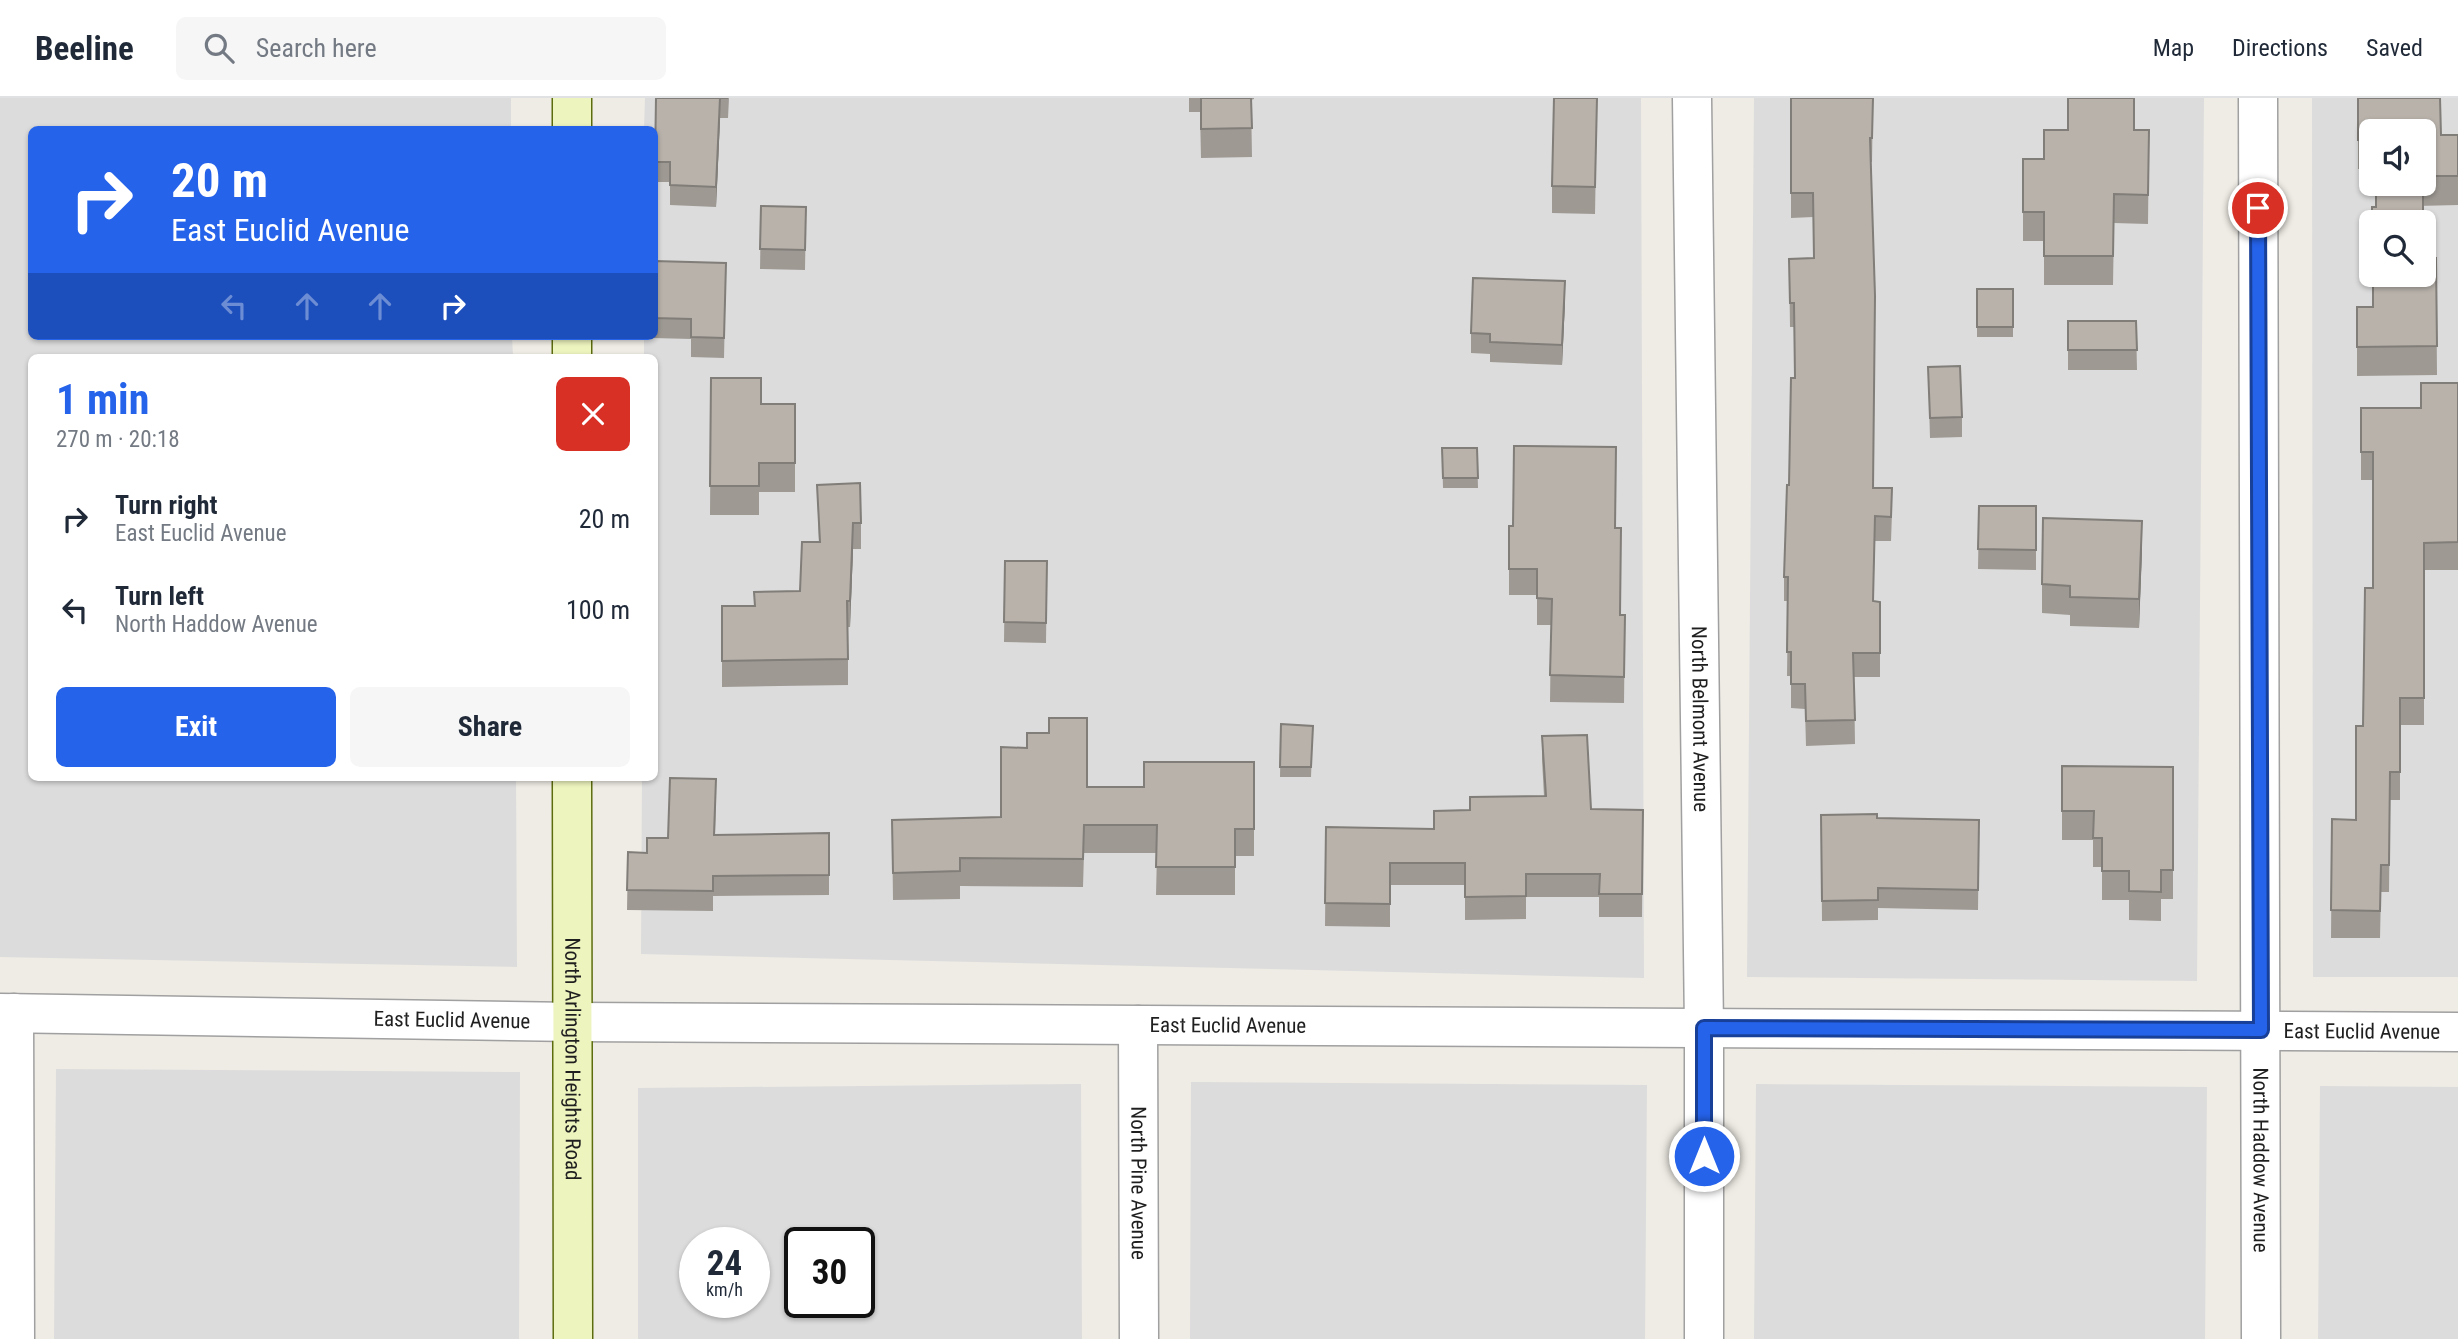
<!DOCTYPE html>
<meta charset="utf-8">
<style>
:root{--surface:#fff;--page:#f6f6f7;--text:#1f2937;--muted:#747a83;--line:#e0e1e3;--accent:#2563eb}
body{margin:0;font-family:"Roboto Condensed",sans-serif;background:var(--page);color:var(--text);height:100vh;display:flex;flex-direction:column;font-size:26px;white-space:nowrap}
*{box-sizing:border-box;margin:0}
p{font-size:23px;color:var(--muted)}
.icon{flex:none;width:38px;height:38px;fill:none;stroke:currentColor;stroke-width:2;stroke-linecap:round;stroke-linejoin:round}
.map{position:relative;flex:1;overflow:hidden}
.drawer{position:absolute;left:28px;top:256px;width:630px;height:427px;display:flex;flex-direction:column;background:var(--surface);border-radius:10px;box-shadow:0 2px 5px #0004}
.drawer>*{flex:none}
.hud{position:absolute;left:28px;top:28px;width:630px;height:214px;border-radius:10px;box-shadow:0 2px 5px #0004;background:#2563eb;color:#fff;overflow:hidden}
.fabs{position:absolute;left:2359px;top:21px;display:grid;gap:14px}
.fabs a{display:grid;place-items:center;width:77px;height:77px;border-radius:10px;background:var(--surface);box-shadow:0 2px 5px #0004;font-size:35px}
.speed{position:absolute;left:679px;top:1129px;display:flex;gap:14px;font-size:35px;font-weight:700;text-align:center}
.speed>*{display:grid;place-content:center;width:91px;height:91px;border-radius:50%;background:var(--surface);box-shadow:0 2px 5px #0004;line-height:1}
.speed small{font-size:18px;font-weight:400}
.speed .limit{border:4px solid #111;border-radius:10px;background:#fff;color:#111}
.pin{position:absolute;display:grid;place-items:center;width:60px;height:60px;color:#fff;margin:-30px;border:4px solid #fff;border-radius:50%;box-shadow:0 2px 7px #0007}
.me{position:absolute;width:77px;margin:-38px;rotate:0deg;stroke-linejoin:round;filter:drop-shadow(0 0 5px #0008)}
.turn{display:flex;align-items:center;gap:24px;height:147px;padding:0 28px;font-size:32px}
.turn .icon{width:91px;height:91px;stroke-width:2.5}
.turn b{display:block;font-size:49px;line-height:60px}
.lanes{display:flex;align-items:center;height:66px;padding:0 28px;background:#0003;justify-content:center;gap:35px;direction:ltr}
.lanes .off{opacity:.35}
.round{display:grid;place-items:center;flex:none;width:74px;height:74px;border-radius:10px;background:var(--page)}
.headline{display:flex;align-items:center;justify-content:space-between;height:119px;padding:0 28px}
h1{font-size:42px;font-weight:700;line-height:52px;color:var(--accent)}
.action{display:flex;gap:14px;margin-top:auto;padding:14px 28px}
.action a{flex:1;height:80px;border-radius:10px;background:var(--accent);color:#fff;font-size:28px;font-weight:700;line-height:80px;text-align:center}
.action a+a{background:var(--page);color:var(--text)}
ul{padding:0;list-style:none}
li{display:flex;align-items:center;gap:21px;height:91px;padding:0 28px}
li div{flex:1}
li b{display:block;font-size:26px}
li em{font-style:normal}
header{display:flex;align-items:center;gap:42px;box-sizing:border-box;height:98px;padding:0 35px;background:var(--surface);border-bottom:2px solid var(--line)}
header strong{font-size:33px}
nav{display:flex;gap:38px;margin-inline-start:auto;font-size:24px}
.search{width:490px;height:63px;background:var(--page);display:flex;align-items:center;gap:18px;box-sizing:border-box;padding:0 24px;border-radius:10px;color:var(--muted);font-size:26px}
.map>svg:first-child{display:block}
</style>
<header>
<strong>Beeline</strong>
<div class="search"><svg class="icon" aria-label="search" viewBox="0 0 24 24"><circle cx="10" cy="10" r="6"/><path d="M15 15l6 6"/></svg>Search here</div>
<nav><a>Map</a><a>Directions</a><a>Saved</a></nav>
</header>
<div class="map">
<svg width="2458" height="1241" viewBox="0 0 2458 1241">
<rect width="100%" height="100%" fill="#efece5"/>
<g fill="#dcdcdc" fill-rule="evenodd">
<path d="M0 0H511V31L32 32V238H512L513 259H32V679H516L517 869 0 859Z"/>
<path d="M645 0H1641L1644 880 641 856 642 679H654V259H644V238H654V32L644 31Z"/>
<path d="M1754 0H2204L2197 883 1747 879Z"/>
<path d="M2312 0H2458V879H2313ZM2371 33H2424V86H2371ZM2371 124H2424V177H2371Z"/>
<path d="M56 971 520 974 519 1241H54Z"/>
<path d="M1191 984 1647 987 1645 1241H1190Z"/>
<path d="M1081 986 1082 1241H638V990ZM695 1144H754V1204H695ZM800 1144H859V1204H800Z"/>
<path d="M1756 986 2207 989 2205 1241H1754Z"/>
<path d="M2320 988 2458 989V1241H2318Z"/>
</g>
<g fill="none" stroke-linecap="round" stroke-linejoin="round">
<defs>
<g id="minor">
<path id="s1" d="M1692 0 1704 930V1241"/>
<path id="s2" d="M2258 0 2261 1241"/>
<path d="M14 915 15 1241"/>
<path id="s3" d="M1138 927 1139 1241"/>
</g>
<g id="tertiary">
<path id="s4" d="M0 915 574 924 2458 934"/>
</g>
<g id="secondary">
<path d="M572 0V32"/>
<path d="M572 238V259"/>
<path id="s5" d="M572 679 573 1241"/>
</g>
</defs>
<use href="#minor" stroke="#a0a0a0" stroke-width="41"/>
<use href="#tertiary" stroke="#a0a0a0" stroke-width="41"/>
<use href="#secondary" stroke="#5c6d0e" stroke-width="41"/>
<use href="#minor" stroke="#fff" stroke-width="38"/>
<use href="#tertiary" stroke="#fff" stroke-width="38"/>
<use href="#secondary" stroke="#eef4be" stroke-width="38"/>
</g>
<g fill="#9e9993">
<path d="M656 0H729L728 20H720L716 109 670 107V84H655Z"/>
<path d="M1189 0H1254V1L1251 2 1252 59 1201 60 1200 14H1189Z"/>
<path d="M1597 0 1595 116 1552 115V88Z"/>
<path d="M1791 0H1873L1872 64H1871L1873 390 1892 415 1891 443H1875L1873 503 1880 504V579H1854L1855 646 1806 648 1805 611 1791 610V578H1787L1788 503H1784V479L1795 280 1794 229H1790L1789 161 1814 160 1813 119 1791 120Z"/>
<path d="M2358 0 2441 37H2458V107L2376 109V86H2424V33H2371V71H2358Z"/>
<path d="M2068 32H2149L2148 126 2114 125 2113 187H2044V143H2023V61H2044Z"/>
<path d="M761 108 806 109 805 172 760 171Z"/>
<path d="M2436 160 2437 277 2357 278V209H2373Z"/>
<path d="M654 163 726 165 724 260 691 259V241L653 240V238H654Z"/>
<rect x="1977" y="191" width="36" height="48"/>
<path d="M1565 203 1562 267 1490 264V256L1471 255V235Z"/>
<path d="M2068 223H2136L2137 272H2068Z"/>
<path d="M1928 269 1962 319V339L1930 340Z"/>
<path d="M711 280 761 306H795V394H759V417H710Z"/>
<path d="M2458 285V472H2424V627H2400V702H2390L2389 794H2381L2380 840H2331L2332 721 2356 722 2373 490V382H2361V310H2421Z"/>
<path d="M1442 350H1477L1478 390H1443Z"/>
<path d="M817 387 861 425V451H853L850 529H848V587L722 589V508H754L800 493 819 444Z"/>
<path d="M1979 408H2036V472L1978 471Z"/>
<path d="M1509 428 1620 517H1625L1624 605 1550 604 1551 527H1537V497H1509Z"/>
<path d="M2142 452 2139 530 2070 528V517L2042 515V486Z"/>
<path d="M1005 463H1047L1046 545 1004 544Z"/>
<path d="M1281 626 1313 628 1311 679H1280Z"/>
<path d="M1542 638 1591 711 1643 712 1642 819H1599V799H1526V821L1465 822V787H1390V829L1325 828 1326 729 1434 731 1470 712 1544 698 1542 661Z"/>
<path d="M1254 664V758H1235V797H1156L1157 755H1084L1083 789 960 788V801L893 802 892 722 1001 719 1087 689H1144Z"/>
<path d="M2062 668 2173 669V801H2161V823L2129 822V802H2102V769H2093V742H2062Z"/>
<path d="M716 701 715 737 829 735V797L713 798V813L627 812 628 754 647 755 668 740Z"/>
<path d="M1821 717 1877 720 1979 722 1978 812 1878 810V822L1822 823Z"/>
</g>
<g fill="#817d78">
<path d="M720 0V20L716 109V89Z"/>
<path d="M1565 183V203L1562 267V247Z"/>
<path d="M2142 423V452L2139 530V501Z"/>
<path d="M853 425V451L850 529V503Z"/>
</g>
<g fill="#b8b2ab" stroke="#817d78" stroke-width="2">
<path d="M656 0H728H720L716 89 670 87V64H655Z"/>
<path d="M1201 0H1251L1252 30 1201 31Z"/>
<path d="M1554 0H1597L1595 89 1552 88Z"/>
<path d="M1791 0H1873L1872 40H1870L1875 198 1873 390H1892L1891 419 1875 418 1873 503 1880 504V555H1853L1855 622 1806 623 1805 586H1791V554H1787L1788 479H1784L1787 387H1789L1791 280H1795L1794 205H1790L1789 161 1814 160 1813 95H1791Z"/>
<path d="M2068 0H2134V32H2149L2148 97 2114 96 2113 158H2044V114H2023V61H2044V32H2068Z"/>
<path d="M2358 0H2440L2441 37H2458V78H2424V33H2371V42H2358Z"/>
<path d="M2376 86H2423V124H2372V109H2376Z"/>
<path d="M761 108 806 109 805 152 760 151Z"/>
<path d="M2424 160H2436L2437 248 2357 249V209H2373V177H2424Z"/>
<path d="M654 163 726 165 724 240 691 239V221L654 220Z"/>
<path d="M1473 180 1565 183 1562 247 1490 244V236L1471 235Z"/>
<rect x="1977" y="191" width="36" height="38"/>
<path d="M2068 223H2136L2137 252H2068Z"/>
<path d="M1960 268 1962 319 1930 320 1928 269Z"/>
<path d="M711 280H761V306H795V365H759V388H710Z"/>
<path d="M2421 285H2458V444L2424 445V600H2400V674H2390L2389 767H2381L2380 813 2331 812 2332 721 2356 722V628H2363L2365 490H2373V354H2361V310H2421Z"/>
<path d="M1514 348 1616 349 1615 430H1621L1620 517H1625L1624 579 1550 577 1552 501 1537 500V471H1509V428H1513Z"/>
<path d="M1442 350H1477L1478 380H1443Z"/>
<path d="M860 385 861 425H853L850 503H847L848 561 722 563V508H755L754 494 800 493 802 444H820L817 387Z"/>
<path d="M1979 408H2036V452L1978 451Z"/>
<path d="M2043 420 2142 423 2139 501 2070 499V488L2042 486Z"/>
<path d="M1005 463H1047L1046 525 1004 524Z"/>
<path d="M1049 620H1087V689H1144V664H1254V731H1235V769H1156L1157 727H1084L1083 761 960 760V773L893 775 892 722 1001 719V649L1027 650V635H1049Z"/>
<path d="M1281 626 1313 628 1311 669H1280Z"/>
<path d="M1587 637 1591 711 1643 712 1642 796H1599L1600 776H1526V798L1465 799V765H1390V806L1325 805 1326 729 1434 731V713L1470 712V699L1546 698 1542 638Z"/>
<path d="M2062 668 2173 669V772H2161V794L2129 793V773H2102V740H2093L2094 713H2062Z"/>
<path d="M670 680 716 681 714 737 829 735V777L713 778V793L627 792 628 754 647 755V740H668Z"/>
<path d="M1877 716V720L1979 722 1978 792 1878 790V802L1822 803 1821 717Z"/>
</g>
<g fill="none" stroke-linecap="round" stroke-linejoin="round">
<defs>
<path id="route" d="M1704 1058V930L2261 932 2258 110"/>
</defs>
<use href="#route" stroke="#184099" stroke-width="18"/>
<use href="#route" stroke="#2563eb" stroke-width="12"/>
</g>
<g text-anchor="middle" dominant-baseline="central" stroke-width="5" stroke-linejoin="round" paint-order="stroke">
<g font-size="21" fill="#1f1f1f" stroke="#fff">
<text stroke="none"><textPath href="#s1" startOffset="621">North Belmont Avenue</textPath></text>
<text stroke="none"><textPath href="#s4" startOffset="452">East Euclid Avenue</textPath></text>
<text stroke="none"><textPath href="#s4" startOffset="1228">East Euclid Avenue</textPath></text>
<text stroke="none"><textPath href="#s4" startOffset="2362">East Euclid Avenue</textPath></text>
<text stroke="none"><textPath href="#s5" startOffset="282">North Arlington Heights Road</textPath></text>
<text stroke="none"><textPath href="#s2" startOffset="1062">North Haddow Avenue</textPath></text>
<text stroke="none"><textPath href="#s3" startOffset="158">North Pine Avenue</textPath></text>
</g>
</g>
</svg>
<div class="fabs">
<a><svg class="icon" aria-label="sound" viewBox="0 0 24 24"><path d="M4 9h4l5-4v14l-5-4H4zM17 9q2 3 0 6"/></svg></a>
<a><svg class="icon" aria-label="search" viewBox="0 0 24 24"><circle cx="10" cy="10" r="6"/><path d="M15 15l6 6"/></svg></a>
</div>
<div class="speed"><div>24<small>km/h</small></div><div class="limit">30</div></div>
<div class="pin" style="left:2258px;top:110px;background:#d93025"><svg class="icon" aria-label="arrive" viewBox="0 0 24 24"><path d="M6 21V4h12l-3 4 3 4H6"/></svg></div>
<svg class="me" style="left:1704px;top:1058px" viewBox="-20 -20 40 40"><circle r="17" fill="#2563eb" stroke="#fff" stroke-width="3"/><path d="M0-11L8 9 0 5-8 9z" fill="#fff"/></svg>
<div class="hud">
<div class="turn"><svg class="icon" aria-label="right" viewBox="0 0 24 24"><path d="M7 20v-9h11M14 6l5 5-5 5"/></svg><div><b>20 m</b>East Euclid Avenue</div></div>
<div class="lanes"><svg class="icon off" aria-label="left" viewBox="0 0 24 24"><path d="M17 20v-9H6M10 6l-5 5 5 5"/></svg><svg class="icon off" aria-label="ahead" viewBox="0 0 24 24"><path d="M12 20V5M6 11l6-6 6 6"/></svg><svg class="icon off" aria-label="ahead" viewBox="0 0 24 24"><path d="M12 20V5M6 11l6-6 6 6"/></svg><svg class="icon" aria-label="right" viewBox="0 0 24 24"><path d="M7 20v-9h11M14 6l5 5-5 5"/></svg></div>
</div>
<section class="drawer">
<div class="headline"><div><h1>1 min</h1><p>270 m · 20:18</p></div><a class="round" style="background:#d93025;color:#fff"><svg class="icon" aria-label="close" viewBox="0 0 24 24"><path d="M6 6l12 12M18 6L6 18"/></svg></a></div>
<ul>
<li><svg class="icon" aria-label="right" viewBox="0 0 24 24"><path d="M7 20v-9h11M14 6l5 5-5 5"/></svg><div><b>Turn right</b><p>East Euclid Avenue</p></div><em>20 m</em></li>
<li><svg class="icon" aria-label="left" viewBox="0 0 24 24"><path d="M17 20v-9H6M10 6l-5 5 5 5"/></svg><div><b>Turn left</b><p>North Haddow Avenue</p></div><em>100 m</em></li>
</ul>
<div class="action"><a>Exit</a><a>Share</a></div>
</section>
</div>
